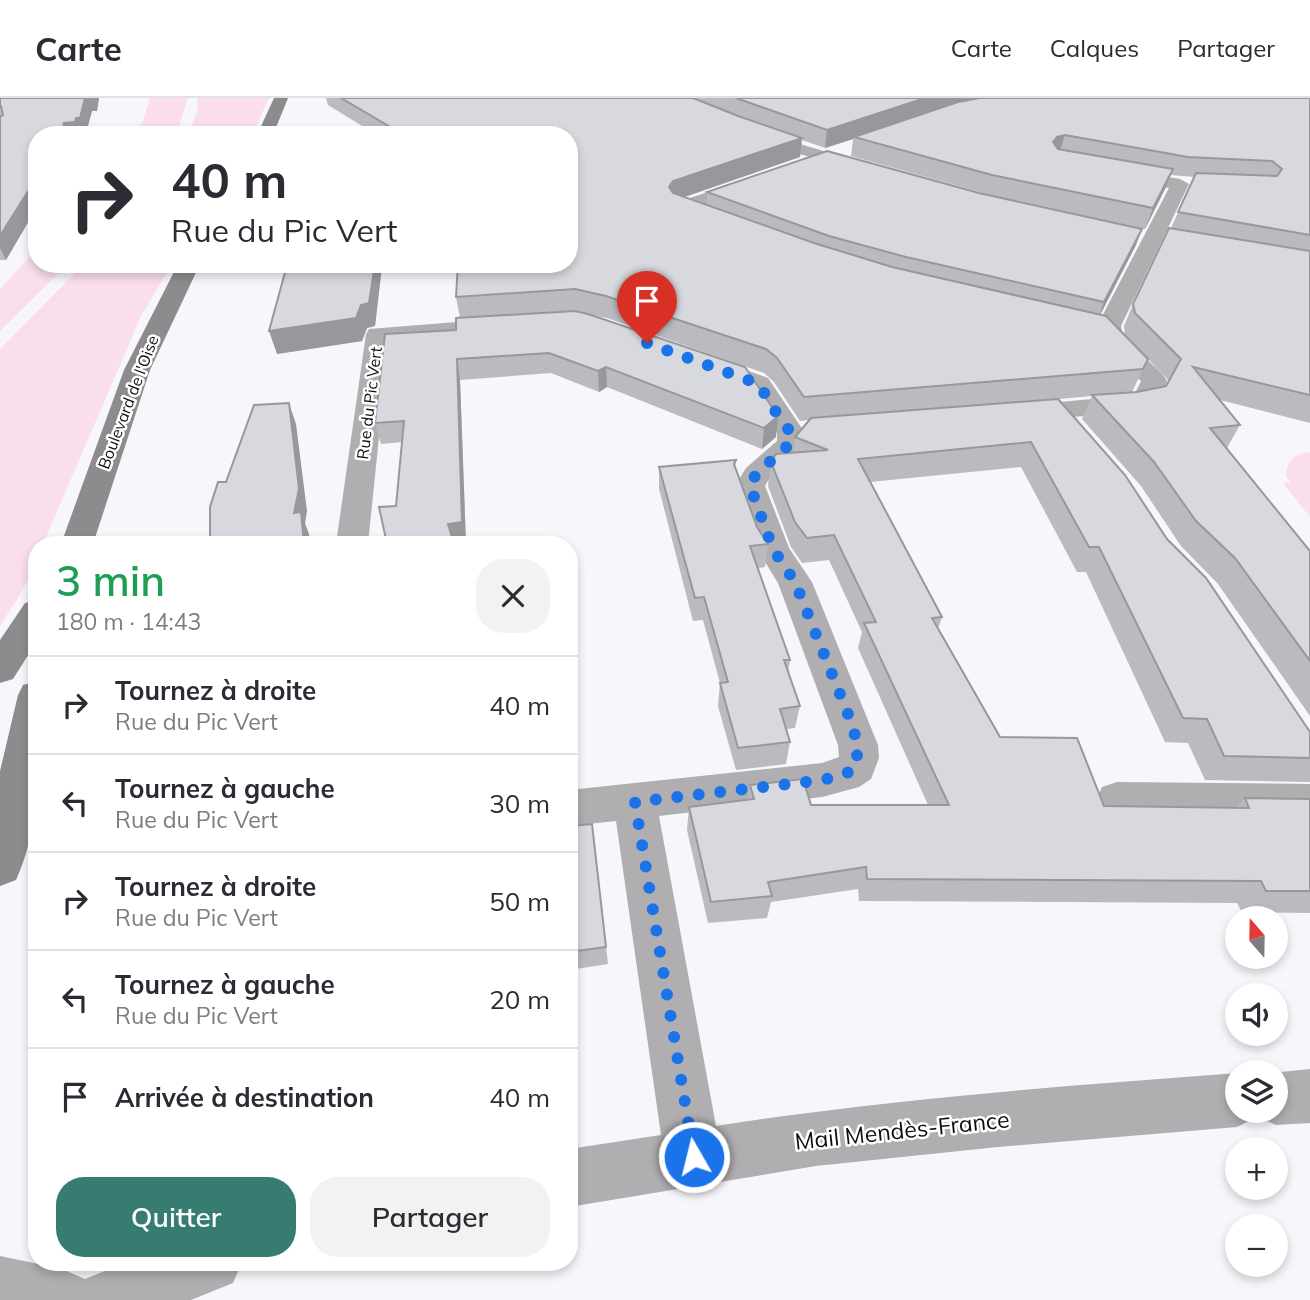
<!DOCTYPE html>
<html lang="fr">
<meta charset="utf-8">
<style>
:root{--surface:#fff;--page:#f2f2f3;--text:#2b2b33;--muted:#7c7c81;--line:#e1e1e2;--accent:#367c71}
body{margin:0;font-family:Mulish,sans-serif;background:var(--page);color:var(--text);height:100vh;display:flex;flex-direction:column;font-size:26px;white-space:nowrap}
*{box-sizing:border-box;margin:0}
p{font-size:23px;color:var(--muted)}
.icon{flex:none;width:38px;height:38px;fill:none;stroke:currentColor;stroke-width:2;stroke-linecap:round;stroke-linejoin:round}
.map{position:relative;flex:1;overflow:hidden}
.side{position:absolute;left:28px;top:438px;width:550px;height:735px;display:flex;flex-direction:column;background:var(--surface);border-radius:28px;box-shadow:0 4px 10px #0003}
.side>*{flex:none}
.banner{position:absolute;left:28px;top:28px;width:550px;height:147px;border-radius:28px;box-shadow:0 4px 10px #0003;background:#fff;color:var(--text);overflow:hidden}
.needle{width:46px;rotate:340deg}
.controls{position:absolute;left:1225px;top:808px;display:grid;gap:14px}
.controls a{display:grid;place-items:center;width:63px;height:63px;border-radius:50%;background:var(--surface);box-shadow:0 4px 10px #0003;font-size:35px}
.pin{position:absolute;display:grid;place-items:center;width:60px;height:60px;color:#fff;margin:-72px -30px;border-radius:50% 50% 50% 0;rotate:-45deg;box-shadow:0 0 7px #0007}
.pin .icon{rotate:45deg}
.me{position:absolute;width:77px;margin:-38px;rotate:352deg;stroke-linejoin:round;filter:drop-shadow(0 0 5px #0008)}
.turn{display:flex;align-items:center;gap:24px;height:147px;padding:0 28px;font-size:32px}
.turn .icon{width:91px;height:91px;stroke-width:2.5}
.turn b{display:block;font-size:49px;line-height:60px}
.round{display:grid;place-items:center;flex:none;width:74px;height:74px;border-radius:28px;background:var(--page)}
.headline{display:flex;align-items:center;justify-content:space-between;height:119px;padding:0 28px}
h1{font-size:42px;font-weight:600;line-height:52px;color:#1e9e55}
.cta{display:flex;gap:14px;margin-top:auto;padding:14px 28px}
.cta a{flex:1;height:80px;border-radius:28px;background:var(--accent);color:#fff;font-size:28px;font-weight:600;line-height:80px;text-align:center}
.cta a+a{background:var(--page);color:var(--text)}
ul{padding:0;list-style:none}
li{display:flex;align-items:center;gap:21px;height:98px;padding:0 28px;border-top:2px solid var(--line)}
li div{flex:1}
li b{display:block;font-size:26px}
li em{font-style:normal}
header{display:flex;align-items:center;gap:42px;box-sizing:border-box;height:98px;padding:0 35px;background:var(--surface);border-bottom:2px solid var(--line)}
header strong{font-size:33px}
nav{display:flex;gap:38px;margin-inline-start:auto;font-size:24px}
.map>svg:first-child{display:block}
</style>
<header>
<strong>Carte</strong>
<nav><a>Carte</a><a>Calques</a><a>Partager</a></nav>
</header>
<div class="map">
<svg width="1310" height="1202" viewBox="0 0 1310 1202">
<rect width="100%" height="100%" fill="#f7f6fb"/>
<g fill="#fadeec">
<path d="M150 0H188L176 37H132L143 23Z"/>
<path d="M198 0H269L252 37H187L197 15Z"/>
<path d="M37 151V166H68L0 233V191Z"/>
<path d="M84 166H172L141 218 43 446H37C37 476 15 503 0 528V251Z"/>
<path d="M1310 354V419L1283 385 1291 384 1286 379C1287 362 1294 356 1310 354Z"/>
</g>
<g fill="none" stroke-linecap="round" stroke-linejoin="round">
<g fill="#b0aeb0" fill-rule="evenodd">
<path d="M659 0H679L767 36 870 67 873 71 864 76 755 42Z"/>
<path d="M1117 71 1180 81 1189 86 1121 228C1123 251 1156 263 1167 283 1160 299 1158 309 1140 313L1017 324 1007 322 1003 316 1007 310 1017 308 1134 297 1141 283C1125 267 1099 252 1097 228L1169 90 1111 80 1108 76 1111 72Z"/>
<path d="M755 79 761 80 764 84 761 88 681 115 671 109 674 105Z"/>
<path d="M507 220 515 222 519 227 515 232 389 242 368 446H336L366 236 369 231Z"/>
<path d="M707 258 768 280 805 335C805 359 775 368 765 388L789 450 812 484 878 647 879 660 871 681 859 689 822 699 659 718 716 1028C888 1001 1063 988 1237 975V1013H1276V975H1271L1310 971V1025L1276 1027 1257 1019 1237 1029 998 1049 816 1068 569 1109V1051L661 1037 616 723 569 728V692L822 665 839 659 838 647 778 485 757 451 735 388 746 370 777 343V335L749 291 698 271 694 266 698 261Z"/>
<path d="M1117 684 1310 686V722L1117 720 1102 715 1096 702 1102 689Z"/>
<path d="M0 1158 62 1171 85 1181 127 1164H242L233 1185 191 1202H0Z"/>
</g>
<g fill="#8e8b8e" fill-rule="evenodd">
<path d="M274 0H288L273 37H257Z"/>
<path d="M178 166H200L150 272 93 446H61L124 272Z"/>
<path d="M37 502V543L13 581 0 585V542L25 505Z"/>
<path d="M37 583C37 648 44 722 16 782L0 788V673L18 597 23 587Z"/>
</g>
</g>
<g fill="#babbbf" fill-rule="evenodd">
<path d="M0 0H99L97 13H92L86 35 37 37V109L6 162H0Z"/>
<path d="M326 0H1310V325L1220 302 1240 327 1227 350 1310 453V618L1218 486 1181 448 1141 388 1082 321 1092 298 1059 301 1167 441 1310 634V684L1205 682 1188 645 1165 644 1086 474H1077L1021 369 870 384 942 519 938 531 1000 639 1104 708 1236 710 1245 700 1310 701V815L1242 814 1237 805 859 803 858 791 771 804 767 820 708 825 687 732 689 709 748 702 750 687 811 707H928L858 550 862 534 829 462 802 465 791 449 768 388 771 364 793 355 795 339 809 322 800 323 774 284 764 275 607 220 591 217 745 269 776 339 762 351 607 289 599 294 551 275 460 282 466 446 396 408 402 344 381 346 375 325 456 232 460 220 456 199 569 37H377L328 7ZM853 41 851 58 987 96 1145 131 1165 91 1171 77 1194 79 1171 130 1133 206 1124 228 1125 238 1100 217 1136 147 707 94V107L684 99 800 59 802 42 825 50ZM1148 261 1169 283 1166 288 1132 294Z"/>
<path d="M288 166H431L382 168 375 228 367 230 362 243 277 256Z"/>
<path d="M736 362 735 369 757 429 768 446 765 469 758 470 790 562 788 574 800 608 795 630 786 631 790 644 786 666 736 672 718 608 720 585 703 522 693 523 659 391V369Z"/>
<path d="M592 726 608 866 569 872V728Z"/>
</g>
<g fill="#97989b">
<path d="M85 0H99L97 13H92L86 35H82V37H57L64 25 76 20Z"/>
<path d="M925 0H1005L854 39 853 41 825 50 827 32Z"/>
<path d="M1065 37 1059 55 1053 44 1057 39Z"/>
<path d="M802 40 800 59 673 103 669 89 673 83Z"/>
<path d="M1173 71 1165 91 1145 131 1153 110Z"/>
<path d="M37 79V109L6 162 0 150V138Z"/>
<path d="M1142 131 1136 147 1098 221 1104 204Z"/>
<path d="M375 166H382V168L375 228 367 230 362 243 277 256 269 233Z"/>
<path d="M457 261 460 282 466 446H453L448 426Z"/>
<path d="M606 269 607 289 599 294 598 273Z"/>
<path d="M289 305 296 326 307 413 305 425 309 436 310 446H304L294 415Z"/>
<path d="M778 318 776 339 762 351 764 330Z"/>
</g>
<g fill="#d8d9de" stroke="#97989b" stroke-width="2">
<path d="M0 0H85L80 20H76L75 24 64 25 62 34H58L57 37H37V79L0 138V19L3 17 1 8H0Z"/>
<path d="M341 0H693L738 18 802 40 673 83 669 89 673 95 814 145 892 169 1106 218 1148 261 1143 271 804 299 777 260 766 251 606 198 575 191 456 199 458 166H569V37H404Z"/>
<path d="M736 0H925L827 32Z"/>
<path d="M980 0H1310V137L1178 114 1196 75 1277 78 1282 71 1272 63 1188 59 1065 37 1057 39 1053 44 1058 51 1173 71 1153 110 992 77 854 39 958 4Z"/>
<path d="M827 53 979 95 1142 131 1104 204 906 159 829 138 707 94Z"/>
<path d="M1169 130 1310 153V297L1193 269 1240 327 1210 330 1310 453V563L1235 460 1196 423 1154 364 1092 297 1137 294 1166 288 1181 261 1135 215 1133 206Z"/>
<path d="M288 166H375L369 205 361 207 356 220 269 233 284 178Z"/>
<path d="M575 213 588 216 745 269 778 318 764 330 606 269 598 273 549 255 457 261 462 424 448 426 454 446H387L379 409 396 408 404 323 375 325 385 236 456 232V220Z"/>
<path d="M1058 301 1125 377 1167 441 1206 480 1310 634V660L1224 658 1207 621 1183 620 1099 449H1089L1031 344 858 361 942 519 932 520 1000 639 1077 640 1104 708 1249 710 1245 700 1310 701V793H1266L1261 783 867 781 866 769 768 784 772 798 711 804 689 709 754 701 750 687 803 681 811 707H949L864 525 876 524 834 437 807 440 795 424 771 364 776 356 828 352 795 339 811 320Z"/>
<path d="M289 305 299 391 294 415 301 414 304 446H210V409L218 384H226L254 307Z"/>
<path d="M736 362 734 366 757 429 768 446 750 448 790 562H784L800 608 780 611 790 644 738 650 720 585 728 584 704 499 695 500 659 369Z"/>
<path d="M592 726 606 849 569 854V728Z"/>
</g>
<g fill="none" stroke-linecap="round" stroke-linejoin="round">
<path stroke="#1a73e8" stroke-width="12" stroke-dasharray="0 21.6" d="M647 245 759 286 773 310 791 335V345L756 376 750 388 773 451 795 484 850 621 858 647 856 669 844 677 822 682 635 704 694 1059"/>
</g>
<g text-anchor="middle" dominant-baseline="central" stroke-width="5" stroke-linejoin="round" paint-order="stroke">
<g font-size="16" fill="#0e0e0f" stroke="#fff">
<text transform="translate(128 304) rotate(-69)">Boulevard de l'Oise</text>
<text transform="translate(369 305) rotate(-83)">Rue du Pic Vert</text>
</g>
<g font-size="23" fill="#0e0e0f" stroke="#fff">
<text transform="translate(902 1032) rotate(-6)">Mail Mendès-France</text>
</g>
</g>
</svg>
<div class="controls">
<a><svg class="needle" viewBox="-14 -14 28 28"><path d="M0-13l5 13h-10z" fill="#e53935"/><path d="M0 13l5-13h-10z" fill="#7c7c81"/></svg></a>
<a><svg class="icon" aria-label="sound" viewBox="0 0 24 24"><path d="M4 9h4l5-4v14l-5-4H4zM17 9q2 3 0 6"/></svg></a>
<a><svg class="icon" aria-label="layers" viewBox="0 0 24 24"><path d="M12 4l9 5-9 5-9-5zM3 14l9 5 9-5"/></svg></a>
<a>+</a>
<a>−</a>
</div>
<div class="pin" style="left:647px;top:245px;background:#d93025"><svg class="icon" aria-label="arrive" viewBox="0 0 24 24"><path d="M6 21V4h12l-3 4 3 4H6"/></svg></div>
<svg class="me" style="left:694px;top:1059px" viewBox="-20 -20 40 40"><circle r="17" fill="#1a73e8" stroke="#fff" stroke-width="3"/><path d="M0-11L8 9 0 5-8 9z" fill="#fff"/></svg>
<div class="banner">
<div class="turn"><svg class="icon" aria-label="right" viewBox="0 0 24 24"><path d="M7 20v-9h11M14 6l5 5-5 5"/></svg><div><b>40 m</b>Rue du Pic Vert</div></div>
</div>
<section class="side">
<div class="headline"><div><h1>3 min</h1><p>180 m · 14:43</p></div><a class="round"><svg class="icon" aria-label="close" viewBox="0 0 24 24"><path d="M6 6l12 12M18 6L6 18"/></svg></a></div>
<ul>
<li><svg class="icon" aria-label="right" viewBox="0 0 24 24"><path d="M7 20v-9h11M14 6l5 5-5 5"/></svg><div><b>Tournez à droite</b><p>Rue du Pic Vert</p></div><em>40 m</em></li>
<li><svg class="icon" aria-label="left" viewBox="0 0 24 24"><path d="M17 20v-9H6M10 6l-5 5 5 5"/></svg><div><b>Tournez à gauche</b><p>Rue du Pic Vert</p></div><em>30 m</em></li>
<li><svg class="icon" aria-label="right" viewBox="0 0 24 24"><path d="M7 20v-9h11M14 6l5 5-5 5"/></svg><div><b>Tournez à droite</b><p>Rue du Pic Vert</p></div><em>50 m</em></li>
<li><svg class="icon" aria-label="left" viewBox="0 0 24 24"><path d="M17 20v-9H6M10 6l-5 5 5 5"/></svg><div><b>Tournez à gauche</b><p>Rue du Pic Vert</p></div><em>20 m</em></li>
<li><svg class="icon" aria-label="arrive" viewBox="0 0 24 24"><path d="M6 21V4h12l-3 4 3 4H6"/></svg><div><b>Arrivée à destination</b></div><em>40 m</em></li>
</ul>
<div class="cta"><a>Quitter</a><a>Partager</a></div>
</section>
</div>
